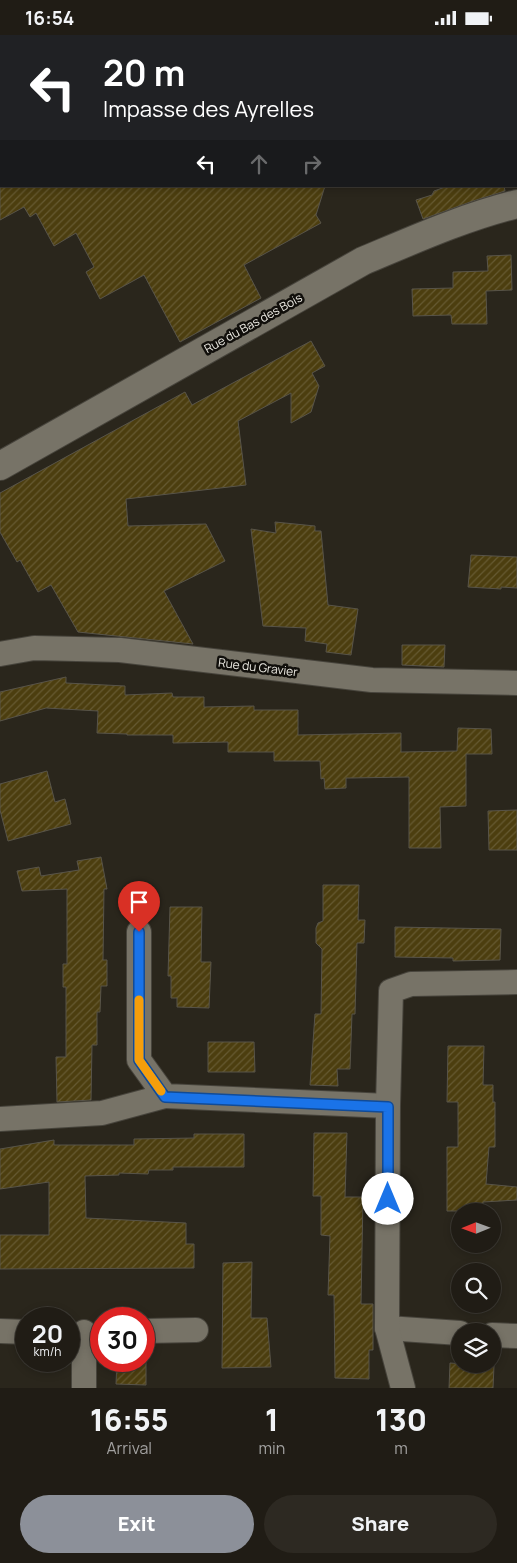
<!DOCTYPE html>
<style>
:root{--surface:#201c15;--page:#2d2922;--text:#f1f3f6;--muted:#a2a1a0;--line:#3d3a34;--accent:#8c9099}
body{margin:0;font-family:Manrope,sans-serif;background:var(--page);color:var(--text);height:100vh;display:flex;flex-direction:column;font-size:19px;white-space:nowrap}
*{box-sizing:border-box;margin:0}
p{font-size:16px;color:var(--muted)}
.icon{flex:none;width:28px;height:28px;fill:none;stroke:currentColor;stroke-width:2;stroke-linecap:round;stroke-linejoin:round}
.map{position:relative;height:1353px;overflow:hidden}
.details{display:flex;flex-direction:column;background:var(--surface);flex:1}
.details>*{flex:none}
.top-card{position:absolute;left:0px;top:0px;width:518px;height:152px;box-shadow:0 2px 8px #0003,0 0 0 1px var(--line);background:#202124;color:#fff;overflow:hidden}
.needle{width:32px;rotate:269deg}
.controls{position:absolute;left:451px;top:1168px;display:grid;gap:10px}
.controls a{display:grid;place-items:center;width:50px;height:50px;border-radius:50%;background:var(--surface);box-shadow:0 2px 8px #0003,0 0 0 1px var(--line);font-size:25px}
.speed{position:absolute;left:15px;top:1272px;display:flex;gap:10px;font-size:25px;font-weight:700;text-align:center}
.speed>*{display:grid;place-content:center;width:65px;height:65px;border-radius:50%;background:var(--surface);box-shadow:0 2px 8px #0003,0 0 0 1px var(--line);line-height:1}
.speed small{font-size:12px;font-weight:400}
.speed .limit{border:8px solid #d22;background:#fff;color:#111}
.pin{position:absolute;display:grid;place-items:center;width:42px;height:42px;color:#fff;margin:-51px -21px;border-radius:50% 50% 50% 0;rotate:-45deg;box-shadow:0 0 5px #0007}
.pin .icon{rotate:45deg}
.me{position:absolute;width:55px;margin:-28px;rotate:0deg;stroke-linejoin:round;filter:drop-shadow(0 0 4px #0008)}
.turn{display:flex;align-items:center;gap:18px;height:105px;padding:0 20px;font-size:22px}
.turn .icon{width:65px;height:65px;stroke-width:2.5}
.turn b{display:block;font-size:35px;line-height:42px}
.lanes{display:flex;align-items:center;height:48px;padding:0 20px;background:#0003;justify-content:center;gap:25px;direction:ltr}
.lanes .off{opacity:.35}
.eta{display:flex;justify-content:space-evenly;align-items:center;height:85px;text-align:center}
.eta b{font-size:30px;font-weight:800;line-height:35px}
.action{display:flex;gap:10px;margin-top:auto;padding:10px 20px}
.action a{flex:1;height:58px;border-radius:30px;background:var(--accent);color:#fff;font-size:20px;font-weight:800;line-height:58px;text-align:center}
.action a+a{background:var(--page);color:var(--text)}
.status{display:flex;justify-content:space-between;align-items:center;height:35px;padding:0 25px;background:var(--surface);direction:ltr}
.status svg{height:14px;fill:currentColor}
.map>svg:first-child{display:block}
</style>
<div class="status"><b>16:54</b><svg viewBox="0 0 49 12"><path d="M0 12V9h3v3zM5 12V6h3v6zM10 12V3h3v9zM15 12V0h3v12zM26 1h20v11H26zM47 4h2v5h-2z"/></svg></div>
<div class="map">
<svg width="517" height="1353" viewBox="0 0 517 1353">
<defs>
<pattern id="building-hatch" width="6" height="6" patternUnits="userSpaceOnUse" patternTransform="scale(1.25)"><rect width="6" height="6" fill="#4c3e0f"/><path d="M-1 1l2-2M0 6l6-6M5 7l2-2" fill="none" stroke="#665a32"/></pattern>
</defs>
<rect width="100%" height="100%" fill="#2a261c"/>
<g fill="url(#building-hatch)" stroke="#585449">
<path d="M0 151H325L316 180 321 188 244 230 261 263 180 307 144 240 100 264 86 237 94 232 76 198 54 211 36 178 30 182 24 172 0 185Z"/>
<path d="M448 151H504L505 156 473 166 423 184 416 165 432 160 434 156Z"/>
<path d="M511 220 512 255 486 256 487 289H452L451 280 413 281 412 254 453 253V237L488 236 487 221Z"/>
<path d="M311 306 325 331 312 338 319 351 311 377 291 388V358L238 386 246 450 126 464 128 491 206 489 225 526 164 556 193 609 78 597 51 550 38 557 20 525 17 527 0 497V458L185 357 192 370Z"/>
<path d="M275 487 315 491V496H321L328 570 358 574 351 620 326 617 327 609 305 606 306 593 263 591 251 494 276 498Z"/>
<path d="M471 520 517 522V553L501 552V554L468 552Z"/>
<path d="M402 610H445L444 632 402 630Z"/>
<path d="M66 642V648L125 651V660L172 658 173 662H204V672L254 671V675H298V700L401 698V717L457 716 458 693 491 694 492 719H466V771L440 772 441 813H409V742L350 743H346V753L325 754 324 743 321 744 320 726H274V717H228V707L173 708V700H127V699L97 698 98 676 46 673 0 686V657Z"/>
<path d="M47 736 55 767 65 764 71 789 8 806 0 775V749Z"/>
<path d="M517 775V815H489L488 776Z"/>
<path d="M101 822 107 854H104L103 925H107V951H101L100 977H97V1010H92L91 1065 57 1067 56 1022H66V952H63V929H67V854L22 856 17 836 39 832 41 841 79 835 77 826Z"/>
<path d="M323 850H359L358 885H365L364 908H357L355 979H352L350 1034H337L338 1051 310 1050 315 979H321L322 914 316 908V893L318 888 323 886Z"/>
<path d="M170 872H202L201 927H211L209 973 177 972V963H171V941H168Z"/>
<path d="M395 892 501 894 500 925 453 926V923L395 922Z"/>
<path d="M208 1007H254L255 1037H208Z"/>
<path d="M448 1011H484L483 1050H493V1067H495V1112H489L486 1149 517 1152V1165L483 1167V1176H447V1112H458V1067H447Z"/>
<path d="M314 1098H347L345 1162H363L361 1269H373V1315H369V1344L335 1343 334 1260H328L330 1201 321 1200V1161H313Z"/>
<path d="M194 1099H244V1132H173V1135H149L148 1139 119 1138V1140L85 1141 86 1183 186 1188V1209H194V1233L0 1234V1200H49V1147L0 1154V1114L54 1105V1110H134V1104L194 1103Z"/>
<path d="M252 1227 251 1283H267L271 1332 222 1333 223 1228Z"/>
<path d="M117 1326H146V1350L116 1349Z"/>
<path d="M450 1328 494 1331 493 1353H449Z"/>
</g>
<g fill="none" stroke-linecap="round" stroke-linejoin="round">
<defs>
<g id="minor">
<path d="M0 619 34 613 120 615 372 645 517 648"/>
<path d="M139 897V1025L165 1061 388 1071"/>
<path d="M0 1084 102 1078 165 1061"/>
<path d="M387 1293 460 1298"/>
<path d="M0 1296 26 1297"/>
<path d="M144 1296 196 1295"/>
<path d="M84 1297V1353"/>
<path d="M492 1300 517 1301"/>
<path d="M403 1353 387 1293 388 1071 391 956 411 949 517 947"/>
</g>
<path id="tertiary" d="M0 431 363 226C413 205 464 182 517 169"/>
</defs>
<use href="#minor" stroke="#47443c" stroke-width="26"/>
<use href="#tertiary" stroke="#47443c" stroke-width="30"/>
<use href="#minor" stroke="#777367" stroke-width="24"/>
<use href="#tertiary" stroke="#777367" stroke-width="28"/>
</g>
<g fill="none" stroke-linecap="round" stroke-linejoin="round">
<defs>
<path id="route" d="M139 897V1025L165 1062 388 1072V1164"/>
</defs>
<use href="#route" stroke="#114b97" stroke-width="12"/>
<use href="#route" stroke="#1a73e8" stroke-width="9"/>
<path stroke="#f59e0b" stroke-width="9" d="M139 965V1025L161 1056"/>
</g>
<g text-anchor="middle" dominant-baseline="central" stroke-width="5" stroke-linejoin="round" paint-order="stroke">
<g font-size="12" fill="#edebe4" stroke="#110f0b">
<text transform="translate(253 288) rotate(-29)">Rue du Bas des Bois</text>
<text transform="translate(258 632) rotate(7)">Rue du Gravier</text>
</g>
</g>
</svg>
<div class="controls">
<a><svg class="needle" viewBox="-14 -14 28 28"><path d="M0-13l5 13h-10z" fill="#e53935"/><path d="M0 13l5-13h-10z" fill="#a2a1a0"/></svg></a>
<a><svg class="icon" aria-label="search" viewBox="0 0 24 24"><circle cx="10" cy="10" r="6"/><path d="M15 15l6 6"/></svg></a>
<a><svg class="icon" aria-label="layers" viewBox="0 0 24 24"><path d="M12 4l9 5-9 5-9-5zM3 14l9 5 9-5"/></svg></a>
</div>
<div class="speed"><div>20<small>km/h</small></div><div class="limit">30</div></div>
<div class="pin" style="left:139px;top:897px;background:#d93025"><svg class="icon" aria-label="arrive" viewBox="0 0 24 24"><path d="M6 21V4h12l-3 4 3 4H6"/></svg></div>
<svg class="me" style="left:388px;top:1164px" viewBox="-20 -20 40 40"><circle r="19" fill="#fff"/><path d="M0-13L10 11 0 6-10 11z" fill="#1a73e8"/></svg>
<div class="top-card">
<div class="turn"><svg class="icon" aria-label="left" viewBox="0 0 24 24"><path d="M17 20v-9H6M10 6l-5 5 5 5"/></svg><div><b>20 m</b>Impasse des Ayrelles</div></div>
<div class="lanes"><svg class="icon" aria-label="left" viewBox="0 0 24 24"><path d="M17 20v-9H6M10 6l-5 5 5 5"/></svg><svg class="icon off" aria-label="ahead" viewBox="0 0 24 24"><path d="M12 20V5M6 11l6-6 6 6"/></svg><svg class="icon off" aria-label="right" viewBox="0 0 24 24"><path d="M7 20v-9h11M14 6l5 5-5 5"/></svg></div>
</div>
</div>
<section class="details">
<div class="eta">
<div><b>16:55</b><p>Arrival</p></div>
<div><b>1</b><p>min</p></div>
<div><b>130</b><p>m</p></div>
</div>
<div class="action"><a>Exit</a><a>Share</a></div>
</section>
